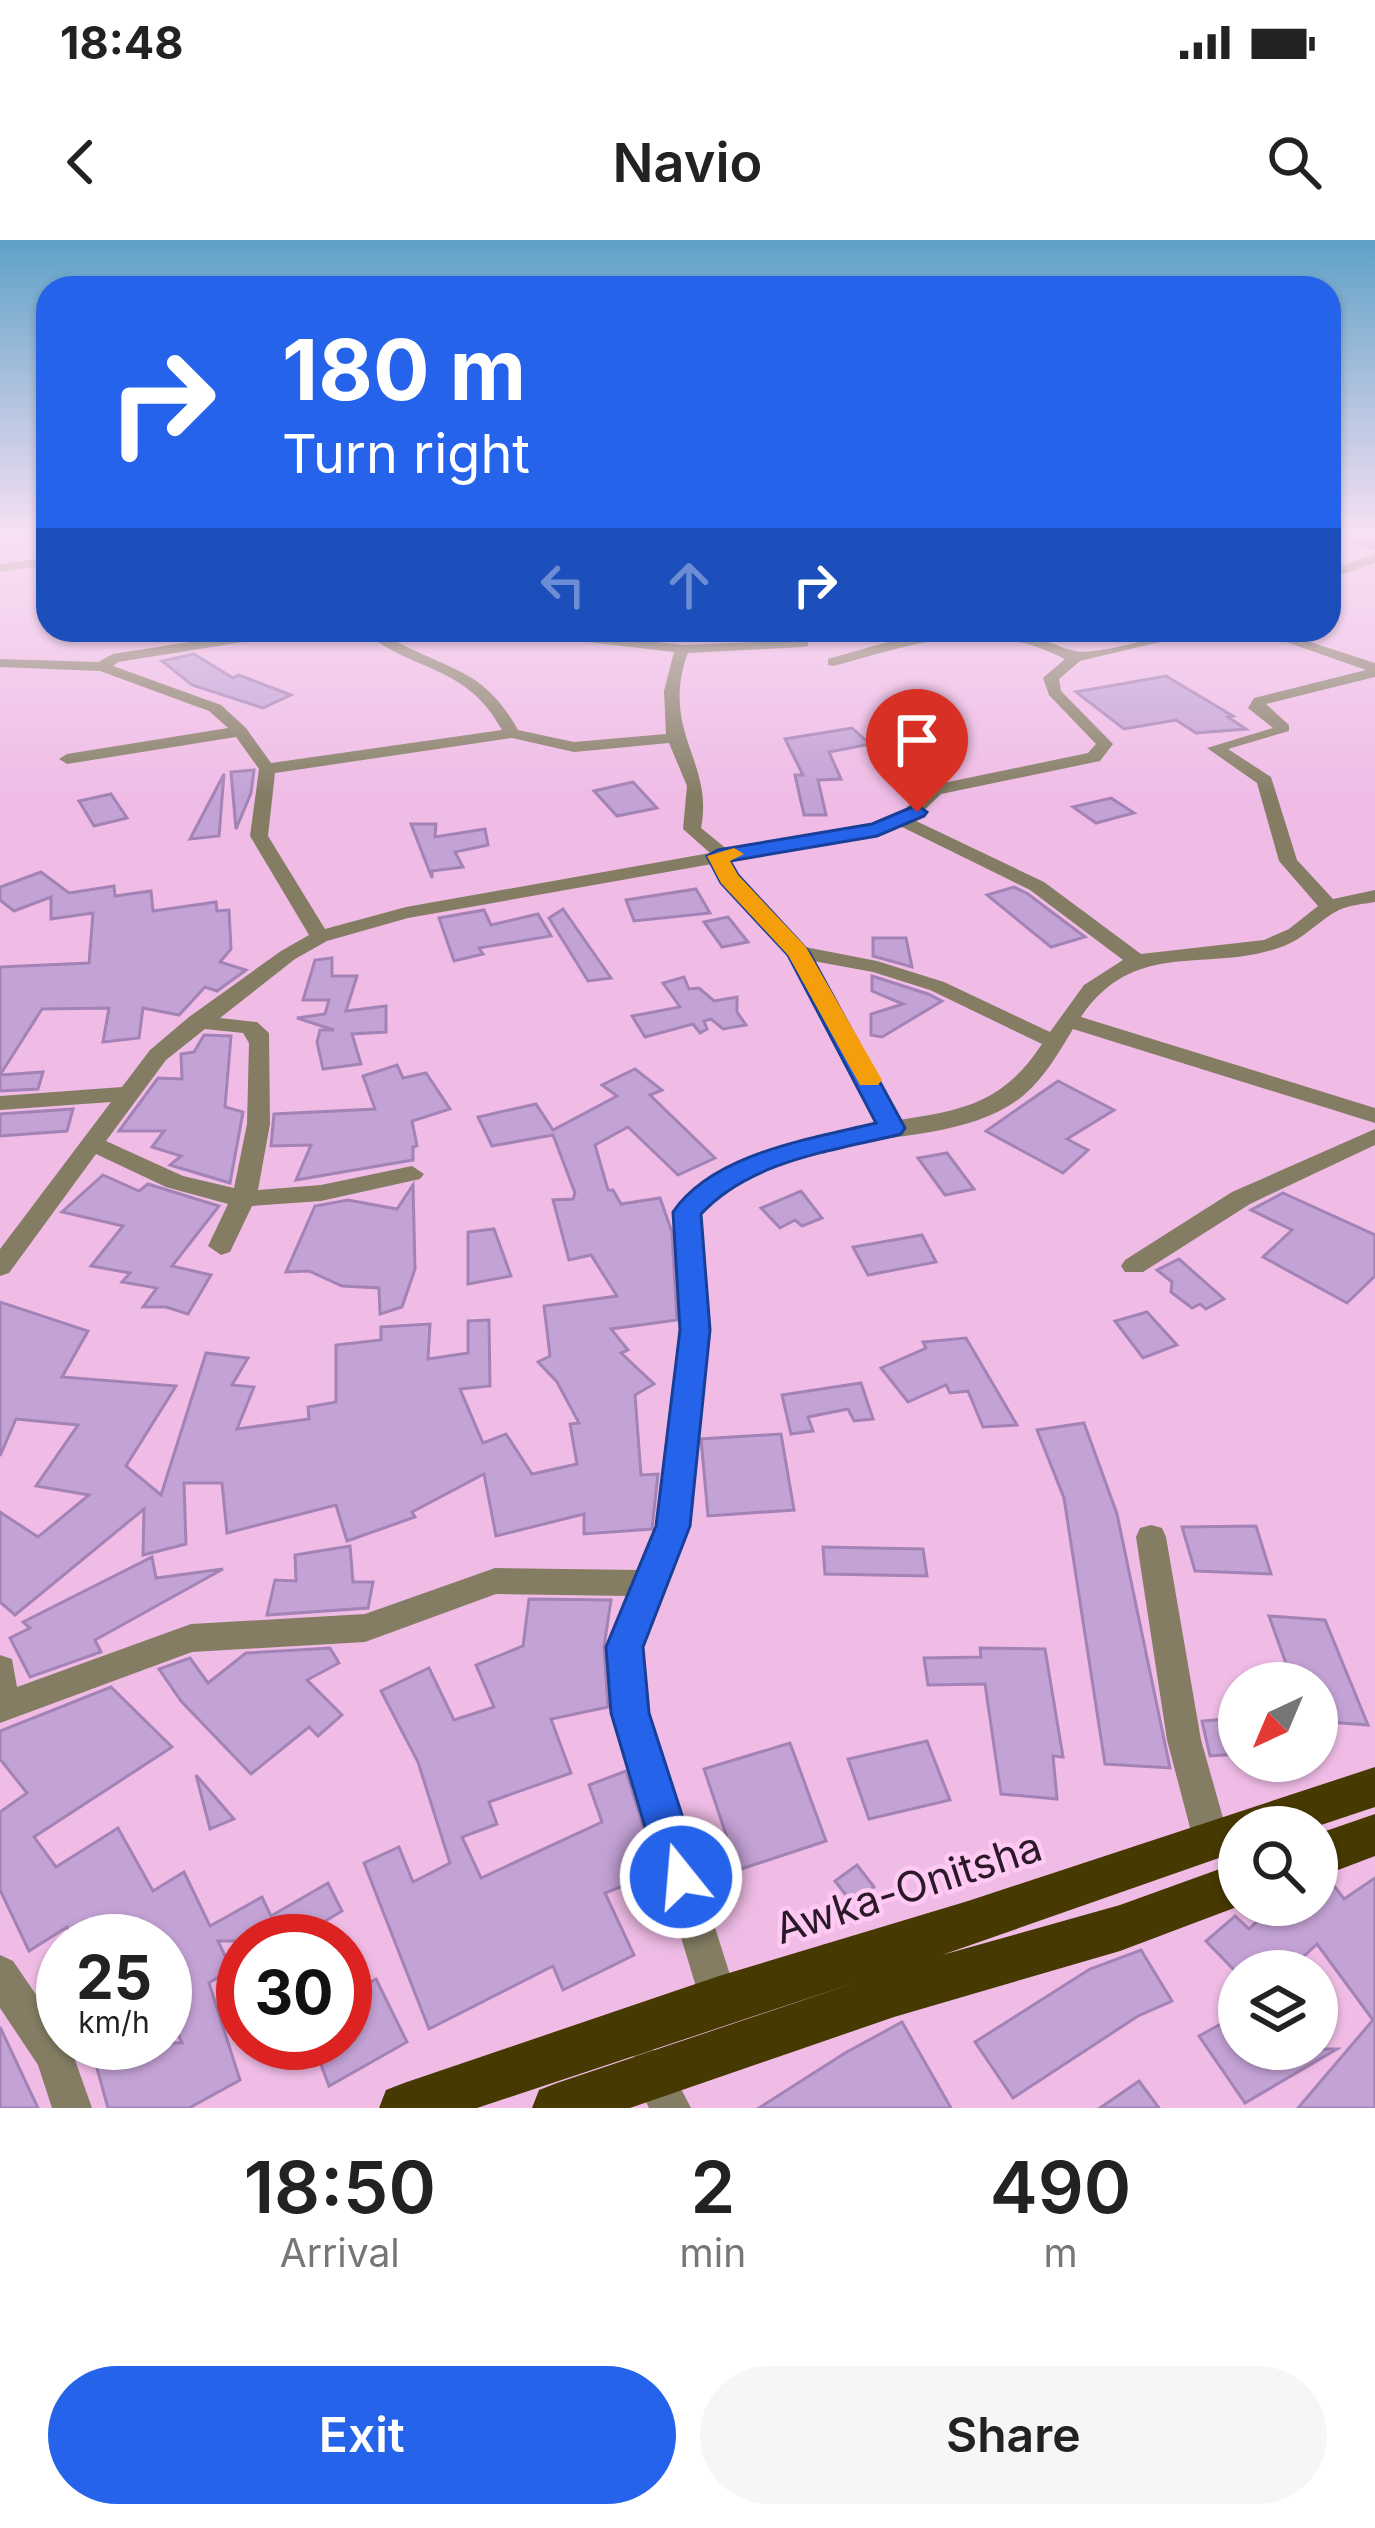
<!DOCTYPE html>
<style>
:root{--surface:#fff;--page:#f6f6f6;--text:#222;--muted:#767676;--accent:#2563eb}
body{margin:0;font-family:Inter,sans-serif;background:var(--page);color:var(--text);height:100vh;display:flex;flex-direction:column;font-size:45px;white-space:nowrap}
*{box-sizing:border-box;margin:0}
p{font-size:39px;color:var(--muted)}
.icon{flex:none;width:66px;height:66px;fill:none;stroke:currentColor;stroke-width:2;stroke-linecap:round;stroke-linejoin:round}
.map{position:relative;height:1868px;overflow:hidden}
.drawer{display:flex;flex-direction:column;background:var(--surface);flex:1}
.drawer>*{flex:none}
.banner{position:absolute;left:36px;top:36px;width:1305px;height:366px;border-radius:36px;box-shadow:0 3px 9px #0004;background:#2563eb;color:#fff;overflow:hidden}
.needle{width:78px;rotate:224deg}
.fabs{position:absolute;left:1218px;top:1422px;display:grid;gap:24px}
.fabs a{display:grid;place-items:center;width:120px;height:120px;border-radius:50%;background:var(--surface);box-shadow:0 3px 9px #0004;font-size:60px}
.speed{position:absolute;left:36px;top:1674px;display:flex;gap:24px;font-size:60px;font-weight:700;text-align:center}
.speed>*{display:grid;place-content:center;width:156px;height:156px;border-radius:50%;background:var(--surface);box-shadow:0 3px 9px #0004;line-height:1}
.speed small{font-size:30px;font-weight:400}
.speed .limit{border:18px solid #d22;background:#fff;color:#111}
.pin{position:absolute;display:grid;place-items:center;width:102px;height:102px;color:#fff;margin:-123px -51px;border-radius:50% 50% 50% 0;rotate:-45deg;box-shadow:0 0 12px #0007}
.pin .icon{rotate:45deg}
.me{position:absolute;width:132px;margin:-66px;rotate:343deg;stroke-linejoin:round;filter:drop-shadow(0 0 9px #0008)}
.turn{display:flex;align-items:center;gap:42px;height:252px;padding:0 48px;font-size:54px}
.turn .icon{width:156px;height:156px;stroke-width:2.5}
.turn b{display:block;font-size:84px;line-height:102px}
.lanes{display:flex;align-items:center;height:114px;padding:0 48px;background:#0003;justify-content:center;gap:60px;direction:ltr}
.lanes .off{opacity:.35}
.eta{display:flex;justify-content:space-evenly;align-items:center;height:204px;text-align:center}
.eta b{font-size:72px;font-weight:600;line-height:84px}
.action{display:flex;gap:24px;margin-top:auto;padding:24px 48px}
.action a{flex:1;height:138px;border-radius:72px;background:var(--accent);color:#fff;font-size:48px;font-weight:600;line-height:138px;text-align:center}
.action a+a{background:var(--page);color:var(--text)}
.status{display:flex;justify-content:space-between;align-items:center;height:84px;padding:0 60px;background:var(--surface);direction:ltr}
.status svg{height:33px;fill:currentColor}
header{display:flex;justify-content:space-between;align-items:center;height:156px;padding:0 48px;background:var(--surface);font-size:54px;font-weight:600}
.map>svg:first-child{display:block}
</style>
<div class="status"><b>18:48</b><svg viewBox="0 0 49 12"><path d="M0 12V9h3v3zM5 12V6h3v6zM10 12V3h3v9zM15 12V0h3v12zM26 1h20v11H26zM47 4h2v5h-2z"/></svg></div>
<header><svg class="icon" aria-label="back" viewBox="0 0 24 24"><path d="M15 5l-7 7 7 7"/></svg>Navio<svg class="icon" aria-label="search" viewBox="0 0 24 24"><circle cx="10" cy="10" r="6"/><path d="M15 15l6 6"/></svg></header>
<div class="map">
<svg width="1375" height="1868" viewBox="0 0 1375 1868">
<rect width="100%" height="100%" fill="#f0bce6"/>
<g fill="#c3a2d5" stroke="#a383b5" stroke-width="3">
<path d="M194 414 233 438 239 435 291 455 263 468 192 445 162 421Z"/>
<path d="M1166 436 1233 476 1228 477 1246 489 1196 493 1176 480 1124 489 1076 452Z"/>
<path d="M852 488 870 504 829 512 841 539 818 540 826 575H804L795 535H803L785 499Z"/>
<path d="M254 530 251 553 236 589 231 532Z"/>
<path d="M224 534 219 596 190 599Z"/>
<path d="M633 542 657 568 617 576 594 551Z"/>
<path d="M111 554 127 578 94 586 79 561Z"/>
<path d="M1111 558 1134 573 1096 583 1073 567Z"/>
<path d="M411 584H436L435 597 485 589 488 605 455 612 463 627 432 631V638Z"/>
<path d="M41 632 69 653 114 646 115 656 151 651 153 671 216 662 217 671 229 670 231 709 220 722 246 730 217 751 205 747 179 775 143 768 139 798 103 802 109 768 42 769 0 835 43 832 38 849 0 851V727L89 723 93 673 51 679V657L14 671 0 660V647Z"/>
<path d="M1014 647 1028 654 1085 697 1051 707 987 655Z"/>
<path d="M696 649 710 673 634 681 626 660Z"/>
<path d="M563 669 611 738 588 741 549 678Z"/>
<path d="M484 670 491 685 538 674 551 696 479 708 483 714 454 721 439 678Z"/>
<path d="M728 677 748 702 722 707 704 682Z"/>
<path d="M873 698H906L912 727 873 716Z"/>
<path d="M332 718V736H357L346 771 386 766V792L352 794 361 824 323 829 317 802 320 790H334L297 778 325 774 329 760H303L315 720Z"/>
<path d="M872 736 928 754 942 761 882 797 871 795V774L903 764 872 751Z"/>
<path d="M684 737 689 749 699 748 714 761 737 757V772L746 785 723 789 711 779 704 781 707 789 700 793 693 784 645 797 632 776 680 767 663 743Z"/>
<path d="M204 795 231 796 225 867 243 872 230 943 170 925 181 916 152 907 164 891H119L158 838 182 839 181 814 194 812Z"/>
<path d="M397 825 403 838 426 833 450 869 412 881 417 906 413 907V920L296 940 311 905 271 906 274 874 375 869 363 836Z"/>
<path d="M635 829 662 850 650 855 715 918 678 935 628 887 595 905 608 950H613L621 964 660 958 672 992 677 1080 611 1089 628 1110 621 1113 654 1144 635 1155 641 1235 658 1234 652 1289 584 1294V1274L496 1296 484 1234 412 1272 415 1277 347 1301 336 1265 227 1293 222 1243H184L186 1304 143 1315 144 1269 15 1375 0 1362V1272L38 1297 89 1255 36 1246 78 1185 16 1179 0 1216V1062L88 1091 62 1137 176 1146 126 1226 161 1255 206 1113 248 1118 232 1145 254 1147 237 1189 309 1179 308 1167 336 1162V1105L381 1100V1087L430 1084 428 1119 468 1113V1081L489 1080 490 1146 460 1149 483 1203 506 1194 532 1234 577 1224 570 1184 579 1183 557 1142 538 1122 550 1116 544 1066 617 1056 591 1015 569 1020 553 960 573 959 575 953 553 895 492 906 478 877 536 864 553 890 617 856 602 845Z"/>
<path d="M1058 841 1114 870 1067 899 1088 910 1063 933 986 891Z"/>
<path d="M73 869 67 891 0 896V874Z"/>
<path d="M947 913 974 949 945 955 918 918Z"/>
<path d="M103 935 139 951 148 944 219 966 172 1026 211 1035 188 1074 166 1067H143L157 1048 122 1042 130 1033 91 1026 123 986 62 972Z"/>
<path d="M413 945 415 1029 402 1067 380 1074 379 1048 342 1046 309 1031 286 1032 315 966 348 960 397 969Z"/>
<path d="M801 951 822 978 802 986 795 980 780 988 761 968Z"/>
<path d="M1283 953 1375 995V1036L1347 1063 1263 1017 1292 990 1251 970Z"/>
<path d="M494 989 511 1036 468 1044V992Z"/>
<path d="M922 995 936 1022 868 1035 853 1007Z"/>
<path d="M1179 1019 1224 1059 1206 1069 1200 1064 1192 1068 1171 1052 1172 1042 1157 1030Z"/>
<path d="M1147 1072 1177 1105 1143 1118 1115 1081Z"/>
<path d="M966 1098 1017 1185 983 1187 968 1151 950 1153 946 1145 908 1162 881 1128 926 1108 923 1102Z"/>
<path d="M861 1143 873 1179 854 1181 848 1169 808 1177 813 1191 791 1194 782 1155Z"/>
<path d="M1084 1183 1117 1274 1170 1528 1105 1524 1064 1258 1037 1190Z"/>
<path d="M781 1194 794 1270 708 1276 701 1199Z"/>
<path d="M1256 1286 1271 1334 1195 1331 1182 1287Z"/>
<path d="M350 1306 353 1342H373L368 1368 267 1375 275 1340 296 1341 295 1315Z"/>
<path d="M823 1307 923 1309 927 1336 825 1334Z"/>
<path d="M152 1317 156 1338 223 1329 95 1400 101 1412 30 1437 10 1398 30 1388 23 1382Z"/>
<path d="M529 1359 611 1360 604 1407 608 1467 551 1479 571 1533 489 1562 497 1584 462 1597 481 1638 602 1582 589 1545 626 1531 657 1632 605 1653 634 1715 563 1750 553 1726 429 1789 364 1623 399 1607 413 1642 450 1623 418 1522 381 1451 429 1428 454 1480 494 1467 476 1425 523 1406Z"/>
<path d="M1269 1376 1325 1380 1368 1485 1317 1481V1443H1293Z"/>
<path d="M330 1408 339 1423 307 1440 342 1475 318 1496 309 1487 251 1534 181 1461 159 1429 190 1418 208 1443 246 1413Z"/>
<path d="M980 1408 1045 1409 1063 1517 1053 1516 1057 1559 1001 1554 985 1444 928 1445 924 1418 981 1417Z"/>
<path d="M111 1447 172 1507 34 1597 56 1627 118 1588 153 1651 184 1632 210 1686 262 1657 271 1676 328 1643 342 1671 317 1686 324 1701H218L231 1729 209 1743 240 1840 189 1868H108L90 1803H182L165 1765V1701H72L67 1687 29 1711 0 1650V1572L27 1553 0 1519V1491Z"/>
<path d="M1239 1478V1514L1210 1516 1202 1481Z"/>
<path d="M927 1501 950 1560 869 1579 848 1519Z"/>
<path d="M790 1503 826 1601 738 1630 704 1529Z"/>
<path d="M196 1535 234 1579 210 1589Z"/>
<path d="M857 1625 874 1647 852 1663 835 1641Z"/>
<path d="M1375 1638V1868H1298L1373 1780 1317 1704 1288 1731H1235L1206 1701 1235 1676 1249 1689 1274 1665H1317V1649L1332 1643 1344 1659Z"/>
<path d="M1141 1710 1172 1761 1138 1776 1013 1858 975 1802 1090 1729Z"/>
<path d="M376 1739 407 1802 329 1846 313 1803H345V1756Z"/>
<path d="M1239 1774V1809H1337L1245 1863 1199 1796Z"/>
<path d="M902 1782 951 1868H759L845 1813Z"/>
<path d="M0 1787 38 1868H0Z"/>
<path d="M1139 1841 1159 1868H1100Z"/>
</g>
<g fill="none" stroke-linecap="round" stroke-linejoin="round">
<g fill="#847d64" fill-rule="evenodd">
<path d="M1329 295 1375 302V310L1329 298Z"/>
<path d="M1375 314V323L1329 339V330Z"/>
<path d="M48 317V325L0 332V324Z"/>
<path d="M266 390H301L294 394 118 422 113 426 221 465 246 488 271 523 502 490C466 423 410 432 362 390 381 390 389 398 405 406 457 432 486 433 518 490L574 502 666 494 664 451 674 412 519 394 512 390H556L683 405 808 400V406L803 407 688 413 686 418C662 494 714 522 701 588L728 610 874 584 897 577 929 546 1088 513 1096 504 1049 455 1043 438 1065 419C982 377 917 404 833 426L828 425V419C888 402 947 382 1011 391 1031 393 1071 413 1082 412 1125 410 1166 390 1210 390L1080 421 1059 439 1061 451 1113 504 1100 521 941 554 914 580 1044 642 1141 714 1264 700 1289 689 1318 666 1279 621 1257 543 1207 508 1273 488 1248 468 1254 458 1366 430 1252 390H1273L1375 423V437L1266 464 1289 485V491L1228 509 1271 537 1297 620 1333 659 1375 650V662C1363 664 1350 665 1339 670 1319 680 1305 698 1284 706 1208 735 1136 696 1081 777L1375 868V883L1073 789C1059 812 1045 837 1024 855 975 896 896 893 838 907 789 918 744 938 703 966L699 972 708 1090 688 1286 641 1407 647 1473 738 1760 733 1774 719 1779 705 1774 700 1760 613 1473 609 1407 630 1356 496 1354 365 1402 192 1412 0 1483V1415L12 1419 17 1447 191 1384 365 1374 495 1328 640 1330 658 1286 682 1090 675 972C705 917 820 894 878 884L789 714 722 642 712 624 408 678 327 701 295 719 220 778 257 782 269 793 270 884 258 950 321 945 412 926 424 934 420 939 321 961 252 966 230 1012 221 1015 208 1006 228 964 166 947 96 914 9 1033 0 1036V1009L111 862 0 870V856L122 847 150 810 189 777 281 711 309 695 250 596 259 529 236 497 67 524 59 519 67 514 228 488 209 471 100 431 0 427V419L98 422 113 414ZM512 498 574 512 669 503 687 546 683 589 710 613 406 667 325 689 268 596 275 533ZM902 587 1030 650 1123 720 1084 745 1050 792 944 742 877 721 805 707 737 635 729 621ZM813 721 873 732 930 750 1042 804C1003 863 964 870 899 880ZM205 789 243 793 249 803 247 884 234 948 183 936 106 901 166 820Z"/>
<path d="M1375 889V905L1250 964 1143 1032H1125L1121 1026 1125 1020 1232 952Z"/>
<path d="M1151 1285 1162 1288 1166 1297 1201 1500 1229 1599 1224 1611 1211 1616 1198 1611 1193 1599 1167 1500 1136 1297 1140 1288Z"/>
<path d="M0 1715 13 1721 63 1794V1803H69L92 1868H52L38 1825 0 1768Z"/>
<path d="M649 1808 663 1814 691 1868H649L629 1828 635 1814Z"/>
</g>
<g fill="#473902" fill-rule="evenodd">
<path d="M1375 1527V1567L1315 1587H1239V1611L942 1715 1120 1665 1239 1622 1242 1665 1120 1711 894 1777 630 1868H532L539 1850 557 1843 854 1743 477 1868H379L386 1850 404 1843 719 1736 968 1661Z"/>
<path d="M1375 1574V1616L1317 1638V1594Z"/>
</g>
</g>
<linearGradient id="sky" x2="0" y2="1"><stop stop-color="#5fa1c7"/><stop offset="0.53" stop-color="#f8e1f4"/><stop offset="1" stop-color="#f8e1f4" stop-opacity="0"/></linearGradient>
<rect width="1375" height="557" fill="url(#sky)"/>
<path fill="#2563eb" stroke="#184099" stroke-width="3" d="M917 565 927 572 924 576 877 596 730 621 738 635 809 712 905 888 901 894C833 911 751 920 701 974L710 1090 690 1286 643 1407 649 1473 702 1637 696 1651 681 1657 666 1651 660 1637 611 1473 606 1407 656 1286 680 1090 673 972C713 913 811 899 876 883L788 715 721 643 707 616 718 610 872 584Z"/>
<path fill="#f59e0b" d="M734 608 744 614 730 621 738 635 806 707 882 840 878 845H860L788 715 721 643 707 616Z"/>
<g text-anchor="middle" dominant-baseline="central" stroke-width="9" stroke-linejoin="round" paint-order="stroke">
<g font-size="42" fill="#2b1828" stroke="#fec9f3">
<text transform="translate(908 1647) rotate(-18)">Awka-Onitsha</text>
</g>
</g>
</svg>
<div class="fabs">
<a><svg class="needle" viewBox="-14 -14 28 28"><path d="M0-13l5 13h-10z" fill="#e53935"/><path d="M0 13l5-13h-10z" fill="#767676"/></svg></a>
<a><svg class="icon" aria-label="search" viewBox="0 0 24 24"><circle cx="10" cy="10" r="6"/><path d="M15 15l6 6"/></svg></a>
<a><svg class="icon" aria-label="layers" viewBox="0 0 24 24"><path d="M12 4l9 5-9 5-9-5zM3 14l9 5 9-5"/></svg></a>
</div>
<div class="speed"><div>25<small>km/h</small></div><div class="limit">30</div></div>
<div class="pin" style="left:917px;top:572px;background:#d93025"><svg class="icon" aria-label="arrive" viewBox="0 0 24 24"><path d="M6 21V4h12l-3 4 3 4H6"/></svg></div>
<svg class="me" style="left:681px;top:1637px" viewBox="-20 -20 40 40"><circle r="17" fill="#2563eb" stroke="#fff" stroke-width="3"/><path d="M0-11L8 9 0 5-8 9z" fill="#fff"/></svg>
<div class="banner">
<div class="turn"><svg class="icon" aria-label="right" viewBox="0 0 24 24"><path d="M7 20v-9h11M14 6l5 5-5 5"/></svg><div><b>180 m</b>Turn right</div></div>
<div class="lanes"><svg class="icon off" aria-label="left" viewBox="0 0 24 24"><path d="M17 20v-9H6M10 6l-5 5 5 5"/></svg><svg class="icon off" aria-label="ahead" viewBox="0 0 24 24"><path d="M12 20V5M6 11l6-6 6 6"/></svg><svg class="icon" aria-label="right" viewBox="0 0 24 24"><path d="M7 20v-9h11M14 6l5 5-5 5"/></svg></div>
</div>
</div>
<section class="drawer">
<div class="eta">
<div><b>18:50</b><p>Arrival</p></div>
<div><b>2</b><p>min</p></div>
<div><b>490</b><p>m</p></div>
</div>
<div class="action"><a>Exit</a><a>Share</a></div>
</section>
